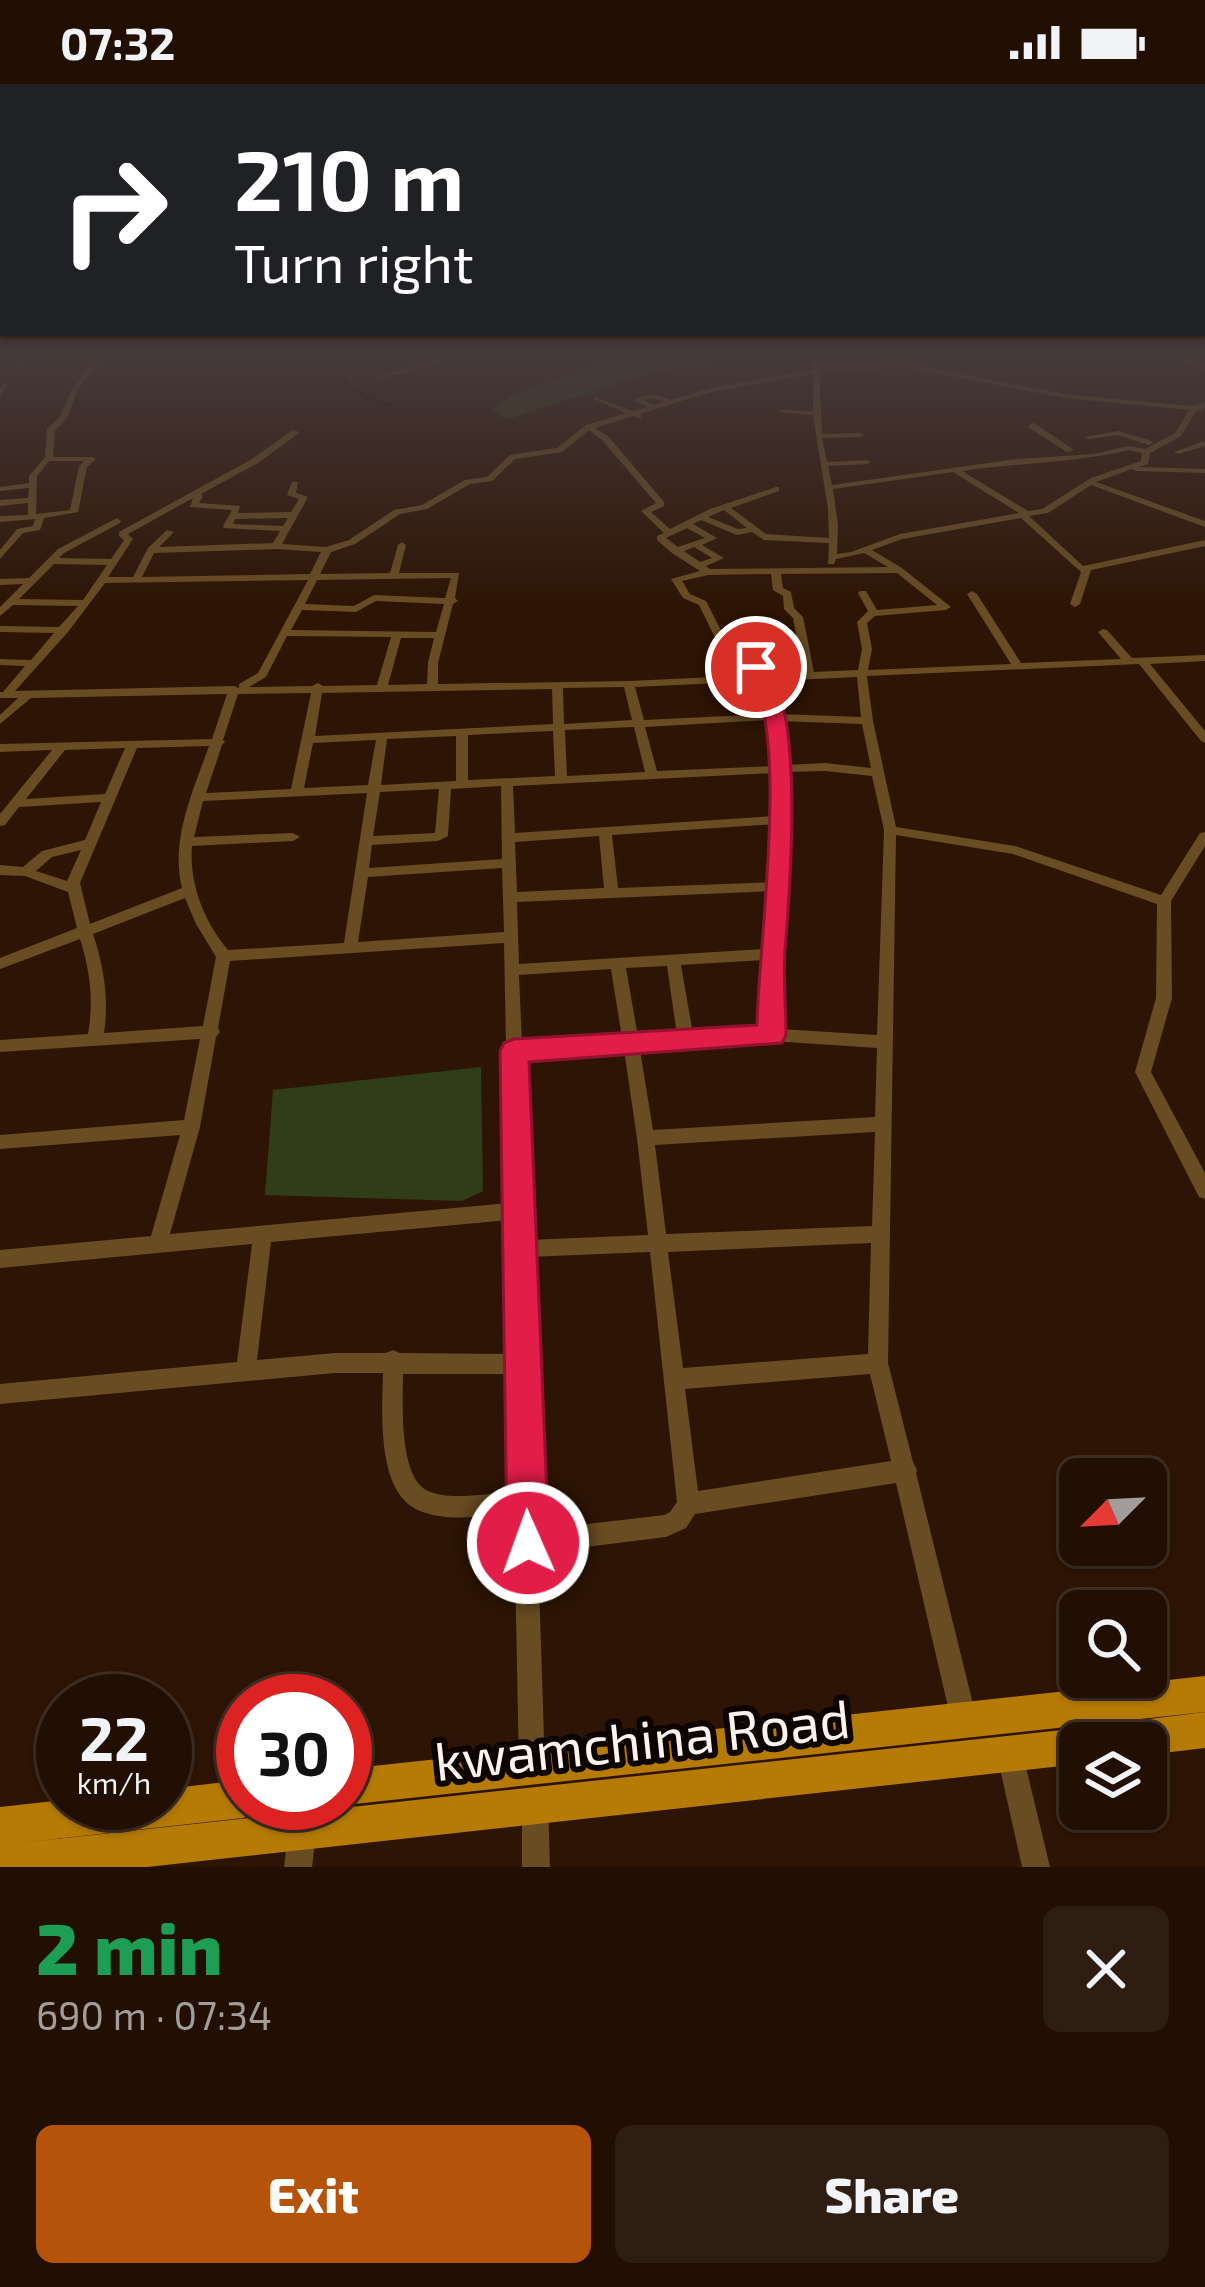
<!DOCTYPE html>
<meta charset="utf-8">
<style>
:root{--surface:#220f03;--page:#2e1d12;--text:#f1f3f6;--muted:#a29c9a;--line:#3f2f25;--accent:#b45309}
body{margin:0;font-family:"Exo 2",sans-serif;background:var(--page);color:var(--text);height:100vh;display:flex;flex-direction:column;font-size:45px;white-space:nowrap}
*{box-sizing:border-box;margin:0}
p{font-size:39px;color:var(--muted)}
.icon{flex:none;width:66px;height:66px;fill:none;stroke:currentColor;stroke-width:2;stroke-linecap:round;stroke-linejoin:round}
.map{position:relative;height:1783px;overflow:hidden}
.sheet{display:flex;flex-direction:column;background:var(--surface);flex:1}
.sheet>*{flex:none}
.hud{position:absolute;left:0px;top:0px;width:1206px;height:252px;box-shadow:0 3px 9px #0004,0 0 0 3px var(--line);background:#202124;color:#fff;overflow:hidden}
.needle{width:78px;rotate:246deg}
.tools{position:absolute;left:1059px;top:1374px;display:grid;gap:24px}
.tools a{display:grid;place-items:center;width:108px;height:108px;border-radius:18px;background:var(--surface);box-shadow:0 3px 9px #0004,0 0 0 3px var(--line);font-size:60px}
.speed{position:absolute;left:36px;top:1590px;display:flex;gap:24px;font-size:60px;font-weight:700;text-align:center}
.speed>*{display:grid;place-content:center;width:156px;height:156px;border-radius:50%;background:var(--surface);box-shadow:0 3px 9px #0004,0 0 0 3px var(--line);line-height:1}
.speed small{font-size:30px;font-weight:400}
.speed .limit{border:18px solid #d22;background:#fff;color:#111}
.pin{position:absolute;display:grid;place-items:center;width:102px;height:102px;color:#fff;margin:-51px;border:6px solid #fff;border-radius:50%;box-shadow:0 3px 12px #0007}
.me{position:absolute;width:132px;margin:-66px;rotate:358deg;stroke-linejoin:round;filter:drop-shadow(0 0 9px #0008)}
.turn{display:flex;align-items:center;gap:42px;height:252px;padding:0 36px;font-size:54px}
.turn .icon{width:156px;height:156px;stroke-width:2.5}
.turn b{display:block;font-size:84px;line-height:102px}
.round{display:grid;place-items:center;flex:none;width:126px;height:126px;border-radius:18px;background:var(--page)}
.headline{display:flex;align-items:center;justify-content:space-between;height:204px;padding:0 36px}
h1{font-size:72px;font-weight:800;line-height:90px;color:#1e9e55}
.action{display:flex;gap:24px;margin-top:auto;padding:24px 36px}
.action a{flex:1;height:138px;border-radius:18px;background:var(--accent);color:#fff;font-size:48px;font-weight:800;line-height:138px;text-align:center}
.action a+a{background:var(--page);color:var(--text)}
.status{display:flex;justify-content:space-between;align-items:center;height:84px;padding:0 60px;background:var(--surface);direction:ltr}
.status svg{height:33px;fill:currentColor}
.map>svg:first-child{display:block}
</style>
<div class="status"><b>07:32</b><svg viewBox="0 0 49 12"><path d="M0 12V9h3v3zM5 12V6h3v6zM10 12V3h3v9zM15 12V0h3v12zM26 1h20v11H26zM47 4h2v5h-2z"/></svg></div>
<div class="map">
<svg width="1205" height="1783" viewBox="0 0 1205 1783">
<rect width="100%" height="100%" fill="#2d1404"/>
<g fill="#2f3d19">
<path d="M657 275H735L650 289 506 336 492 324 514 310 590 283Z"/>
<path d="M481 983 483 1107 462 1117 265 1111 273 1006Z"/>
</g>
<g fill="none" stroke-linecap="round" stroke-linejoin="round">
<path stroke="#01090c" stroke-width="3" d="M341 275 344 297 366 314 391 322"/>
<g fill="#684c22" fill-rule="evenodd">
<path d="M12 275H119L100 277 78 305 67 334 55 346 53 373H92L96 375 87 383 78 428 44 434 40 446 23 449 0 475V466L17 445 33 442 35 435 0 438V432L28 431V419L0 422V416L28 414 29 404 0 407V403L29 399V392L45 373 47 345 60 333 72 305 93 277 10 278ZM49 377H84L79 382 70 426 36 430 37 392Z"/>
<path d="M439 275H451L377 296 374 294Z"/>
<path d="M814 275 818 282 908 280 1065 310 1192 322 1205 318V322L1201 326 1196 327 1181 352 1150 369 1148 380 1139 383 1205 385V389L1136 387 1132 385 1096 398 1205 437V443L1091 401 1048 429 1029 432 1083 482 1205 456V462L1091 486 1080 520 1075 523 1070 520 1081 488 1021 434 902 455 872 466 902 484 951 523 946 526 875 532 867 539 872 565 868 586 1011 580 967 510 972 507 977 510 1021 579 1121 575 1098 548 1103 545 1107 546 1132 574 1205 571V577L1150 580 1205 647V659L1201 657 1139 580 867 592 873 637 896 743 1015 762 1161 811 1200 749 1205 748V762L1171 817 1172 914 1151 988 1205 1089V1115L1199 1113 1135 988 1156 914 1157 820 1013 770 896 751 888 1279 913 1378 917 1386 916 1389 977 1636 973 1645 964 1649 955 1645 951 1636 896 1399 695 1430 686 1444 666 1453 538 1469 545 1684 541 1693 532 1697 523 1693 519 1684 514 1430C489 1431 464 1436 439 1432 427 1430 413 1426 405 1417 378 1390 382 1325 383 1289H335L0 1320V1300L237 1278 252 1160 0 1184V1166L151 1152 180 1051 0 1065V1051L184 1036 200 955 0 968V956L88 950C94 916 90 887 80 855L0 885V874L77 844 68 808 25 792 0 791V781L23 783 42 767 85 756 101 718 19 723 5 741 0 742V730L52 666 0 668V660L212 655 227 610 31 614 0 640V631L18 614H0V608H3L25 582 0 581V575L31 576 54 549 0 548V542L59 543 78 522 13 521 0 532V523L23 500 0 501V495L29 494 58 465 117 434 121 437 120 439 64 469 59 474 111 475 124 456 119 452V448L252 375 293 346 300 348 258 379 201 410 203 412 199 419 240 422 238 429 291 428 299 415 287 411 292 398H298L296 409 308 413 282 460 326 463 349 456 394 426 422 421 465 396 487 393 510 371 557 364 586 341 626 329 594 315V313L633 327 647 323 635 317V315L654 310 671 316 710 304 812 286 811 277ZM908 284 1065 314 1189 326 1175 349 1145 365 1129 362 1094 370 1017 375 832 401 828 382 867 380 871 378 867 376 827 378 822 354 860 353 864 351 860 349 822 350 819 286ZM813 290V327L782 326 778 328 813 331 828 425 829 454 766 450 731 424 779 407V403H776L710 425 670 445 651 428 664 422V418L608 352 595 344 633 332 642 334 640 330 711 308ZM653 314 664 318 654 321 644 316ZM589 346 602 356 656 419 641 427 664 449 657 452V456L672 469 700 487 671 495 683 514 699 521 729 582 734 585 753 586 757 591 629 597 438 600V579L453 520 458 517 455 514 459 489H399L406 461 402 458 398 461 390 489 320 490 331 468 355 460 400 430 427 425 470 400 492 397 515 375 562 368ZM1129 366 1142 369 1141 377 1091 394 1042 425 1028 427 962 387C1017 379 1074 379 1129 366ZM953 388 1019 429 900 450 851 468 837 470 838 441 833 405ZM193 414 190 423 232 426 223 442 224 444 280 447 273 459 159 463 174 448 167 446 148 464 133 493H108L133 455 128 450ZM724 426 747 444 738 445 708 433ZM288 434 283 442 233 440 235 435ZM701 436 737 451 752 448 764 456 829 459 828 480H834L836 475 864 469 888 483 710 485 706 482 724 474 702 461 717 454 693 440ZM687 444 705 454 678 463 666 454ZM694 463 712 474 700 478 684 467ZM276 465 321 468 310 490 142 493 154 469ZM54 480 107 481 83 516 19 515ZM897 489 937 521 877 526 866 507H860L858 509 868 527 857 538 862 565 858 586 814 588 803 533 794 524 791 508 783 504 781 490ZM771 490 773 506 783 512 784 525 793 534 797 555 727 558 706 517 690 510 682 497 708 491ZM451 494 445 514 374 511 354 522 305 520 317 496ZM308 496 258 589 239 600V604L234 602 15 607 68 548 105 499ZM376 517 444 520 436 548 291 546 302 526 356 528ZM287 552 391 553 377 601 323 602 318 599 312 602 249 603 266 593ZM401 554H434L428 579 427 600 388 601ZM798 561 804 589 769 590 760 581 738 579 730 564ZM857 593 861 633 778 630 773 597ZM762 597 767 630 644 636 635 603ZM624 603 632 636 564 640 563 604ZM552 605 553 640 315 652 322 609ZM311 609 291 705 206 709 222 661 225 658 223 656 238 610ZM768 636 774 682 657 687 645 643ZM779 637 862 640 871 684 825 679 786 681ZM634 643 645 688 567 692 565 646ZM553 647 555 692 468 696V651ZM456 652V697L381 701 387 655ZM376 656 368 701 304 704 313 659ZM209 662C193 707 170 756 182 804L90 840 80 799 137 664ZM125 664 105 710 26 715 65 666ZM825 687 872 692 884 746 877 951 780 945 778 870 788 802 787 688ZM775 689V732L515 749 513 702ZM501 702 502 775 369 784 372 761 438 757 448 752 451 705ZM439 705 435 749 373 752 380 708ZM367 709 344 859 228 866C204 837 189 800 192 762L293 757 300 753 293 749 194 753 203 717ZM775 740 774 798 618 804 612 751ZM599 752 604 804 517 808 515 758ZM81 766 67 797 36 787 52 773ZM502 784 504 848 358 858 368 793ZM773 807 764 865 519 880 517 818ZM185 814 196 840 216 873 203 942 104 949C109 914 104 883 93 850ZM504 859 509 1119 170 1150 200 1043 216 953 220 948 218 944 230 877ZM764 876V945L693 950 681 881ZM667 882 677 951 638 953 626 884ZM611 885 622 954 522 960 519 891ZM772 957 877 964 875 1033 653 1046 640 966ZM624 966 637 1054 648 1151 528 1156 522 973ZM875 1048 872 1142 666 1150 655 1061ZM509 1136 511 1270 400 1269 393 1266 386 1269H335L257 1276 271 1158ZM871 1159 868 1270 683 1284 668 1168ZM650 1168 677 1418 670 1428 664 1431 537 1446 528 1173ZM403 1290H512L514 1408C490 1409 450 1417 428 1407 398 1394 403 1317 403 1290ZM870 1290 891 1377 698 1407 685 1305Z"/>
<path d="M1177 275H1185L1205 282V286Z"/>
<path d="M5 298 8 300 0 313V304Z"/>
<path d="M1031 339H1034L1074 366 1067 368 1028 343Z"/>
<path d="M1118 347 1152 357 1153 359 1149 361 1118 351 1089 355 1085 353Z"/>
<path d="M1202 358H1205V362L1178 370 1174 368Z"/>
<path d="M1010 1658 1019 1662 1023 1671 1050 1783H1022L997 1671 1001 1662Z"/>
<path d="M535 1707 544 1711 548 1720 550 1783H522V1720L526 1711Z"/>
<path d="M302 1736 312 1740 316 1750 312 1783H284L288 1750 292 1740Z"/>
</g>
<g fill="#b57b05" fill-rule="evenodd">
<path d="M1205 1592V1628L345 1721 339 1719H345V1685Z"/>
<path d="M1205 1628V1664L1146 1671V1659H1080V1680L147 1783H0V1723L63 1716V1719H165V1705L243 1696V1719H260L256 1728 243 1734 10 1760 1080 1644 1089 1648 1102 1641Z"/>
</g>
</g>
<linearGradient id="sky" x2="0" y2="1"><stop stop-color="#190b02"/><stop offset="0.52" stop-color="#463a3a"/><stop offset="1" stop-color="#463a3a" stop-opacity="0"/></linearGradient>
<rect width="1205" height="524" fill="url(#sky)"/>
<path fill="#e11d48" stroke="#92132f" stroke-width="3" d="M756 577C809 599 789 815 785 866 783 894 786 923 786 951L782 959 529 978 549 1459 542 1473 528 1479 513 1473 507 1459 500 967 504 959 514 955 757 941C758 862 792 641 746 583Z"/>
<g text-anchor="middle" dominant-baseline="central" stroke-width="12" stroke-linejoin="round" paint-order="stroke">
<g font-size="54" fill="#fef3ec" stroke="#0d0401">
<text transform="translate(642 1654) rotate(-6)">kwamchina Road</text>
</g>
</g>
</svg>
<div class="tools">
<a><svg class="needle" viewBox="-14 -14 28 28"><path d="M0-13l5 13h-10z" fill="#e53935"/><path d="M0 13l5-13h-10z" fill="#a29c9a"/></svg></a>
<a><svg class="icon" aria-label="search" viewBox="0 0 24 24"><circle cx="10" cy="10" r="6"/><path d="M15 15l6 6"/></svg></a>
<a><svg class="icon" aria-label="layers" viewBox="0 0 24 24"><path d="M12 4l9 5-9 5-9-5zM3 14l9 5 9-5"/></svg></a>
</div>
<div class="speed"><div>22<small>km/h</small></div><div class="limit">30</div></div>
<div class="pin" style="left:756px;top:583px;background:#d93025"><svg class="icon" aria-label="arrive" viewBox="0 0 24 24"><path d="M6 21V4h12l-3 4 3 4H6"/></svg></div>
<svg class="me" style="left:528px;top:1459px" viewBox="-20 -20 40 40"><circle r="17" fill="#e11d48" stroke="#fff" stroke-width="3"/><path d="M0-11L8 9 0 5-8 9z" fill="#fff"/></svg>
<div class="hud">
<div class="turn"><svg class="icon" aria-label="right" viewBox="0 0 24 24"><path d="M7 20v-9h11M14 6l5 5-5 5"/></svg><div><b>210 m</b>Turn right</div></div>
</div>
</div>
<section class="sheet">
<div class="headline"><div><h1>2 min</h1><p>690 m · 07:34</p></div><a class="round"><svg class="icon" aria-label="close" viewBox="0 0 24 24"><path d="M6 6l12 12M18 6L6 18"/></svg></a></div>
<div class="action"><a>Exit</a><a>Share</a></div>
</section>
